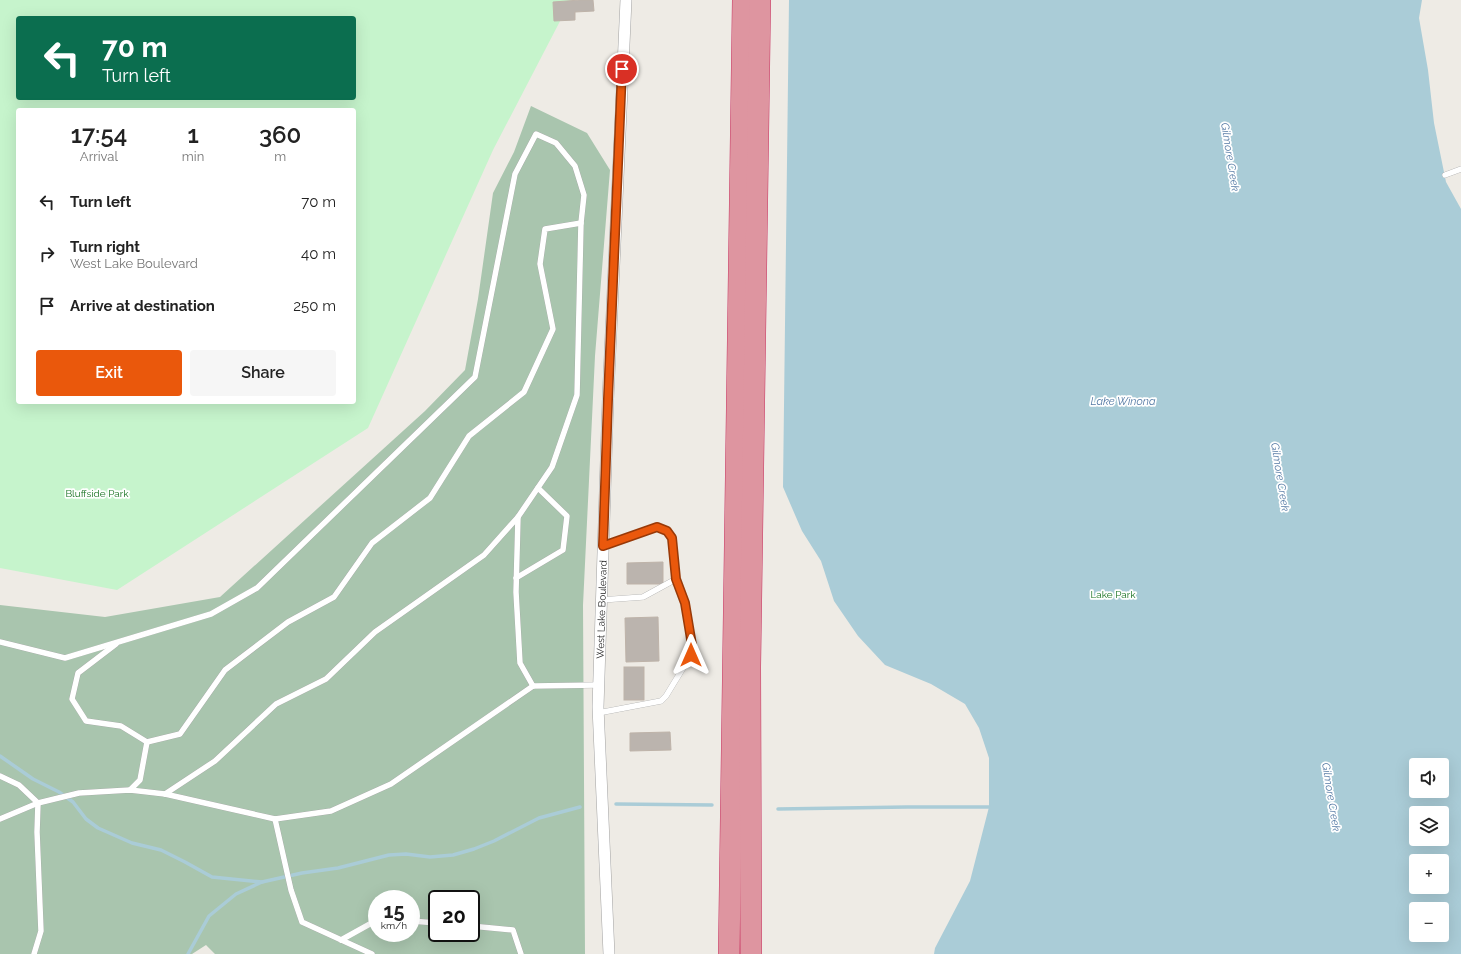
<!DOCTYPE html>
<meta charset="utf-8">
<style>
:root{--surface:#fff;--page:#f6f6f6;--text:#222;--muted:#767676;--accent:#ea580c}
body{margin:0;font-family:Raleway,sans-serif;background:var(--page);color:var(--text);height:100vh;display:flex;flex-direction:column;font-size:15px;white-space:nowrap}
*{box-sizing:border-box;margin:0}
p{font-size:13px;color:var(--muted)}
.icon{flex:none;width:22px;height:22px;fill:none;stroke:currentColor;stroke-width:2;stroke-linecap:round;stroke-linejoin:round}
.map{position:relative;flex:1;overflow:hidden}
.sheet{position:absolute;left:16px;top:108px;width:340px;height:296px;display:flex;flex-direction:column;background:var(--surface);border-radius:4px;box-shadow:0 4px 16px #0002}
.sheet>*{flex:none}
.banner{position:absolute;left:16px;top:16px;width:340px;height:84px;border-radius:4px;box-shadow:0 4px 16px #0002;background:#0b6e4f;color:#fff;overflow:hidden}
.controls{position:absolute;left:1409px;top:758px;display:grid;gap:8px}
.controls a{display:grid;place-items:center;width:40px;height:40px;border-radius:4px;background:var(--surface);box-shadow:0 4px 16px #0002;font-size:20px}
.speed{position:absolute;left:368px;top:890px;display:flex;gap:8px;font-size:20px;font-weight:700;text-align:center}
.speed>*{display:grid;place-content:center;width:52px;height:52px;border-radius:50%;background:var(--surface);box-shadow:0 4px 16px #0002;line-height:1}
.speed small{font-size:10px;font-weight:400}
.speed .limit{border:2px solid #111;border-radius:6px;background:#fff;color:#111}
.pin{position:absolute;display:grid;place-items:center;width:34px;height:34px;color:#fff;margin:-17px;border:2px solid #fff;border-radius:50%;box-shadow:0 1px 4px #0007}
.me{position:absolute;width:44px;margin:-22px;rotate:0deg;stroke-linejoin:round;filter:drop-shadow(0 0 3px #0008)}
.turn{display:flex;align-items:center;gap:14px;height:84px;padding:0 20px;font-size:18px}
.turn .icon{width:52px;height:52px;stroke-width:2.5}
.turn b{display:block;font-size:28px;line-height:34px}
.eta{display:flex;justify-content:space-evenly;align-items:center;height:68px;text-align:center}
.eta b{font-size:24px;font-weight:600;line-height:28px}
.primary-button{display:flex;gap:8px;margin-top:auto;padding:8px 20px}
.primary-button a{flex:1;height:46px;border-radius:4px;background:var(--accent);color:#fff;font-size:16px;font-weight:600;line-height:46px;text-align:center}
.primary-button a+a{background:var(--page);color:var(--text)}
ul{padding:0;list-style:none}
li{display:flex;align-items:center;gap:12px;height:52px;padding:0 20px}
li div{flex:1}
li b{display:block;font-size:15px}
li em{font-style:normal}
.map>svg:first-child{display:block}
</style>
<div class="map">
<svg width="1461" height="954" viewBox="0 0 1461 954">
<rect width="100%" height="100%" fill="#eeebe5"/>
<path fill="#a9c5ae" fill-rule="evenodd" d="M531 106 587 133 610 170 595 356 583 605 585 954H215L206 945 192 954H0V605L105 617 220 597 425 411 465 370 478 299 493 193 514 152ZM377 899H411V933H377ZM437 899H471V933H437Z"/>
<path fill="#c6f4cc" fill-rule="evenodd" d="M0 0H571L493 150 368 428 117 590 0 568ZM18 18H354V98H18ZM18 110H354V402H18Z"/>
<path fill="#aaccd7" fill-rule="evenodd" d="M789 0H1422L1419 18 1428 70 1434 123 1446 182 1461 209V954H934L935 948 970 881 989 807V758L979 728 965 704 931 684 885 665 858 636 834 601 821 561 802 531 783 487ZM1416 765H1442V791H1416ZM1416 813H1442V839H1416ZM1416 861H1442V887H1416ZM1416 909H1442V935H1416Z"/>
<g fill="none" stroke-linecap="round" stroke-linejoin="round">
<g stroke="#aaccd7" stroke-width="3.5">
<path d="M0 756 33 779 59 792 73 802 86 819 98 828 132 843 161 850 185 862 212 877 262 882"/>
<path d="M616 804 712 805"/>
<path d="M778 809 907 807H989"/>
<path d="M188 954 209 916 236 894 262 882 302 873 338 868 389 855 406 854 430 857 453 855 474 849 494 841 539 818 580 807"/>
</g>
</g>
<g fill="#bbb4ae" stroke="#beb3a9">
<path d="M580 0H593L594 11 575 12V20L554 21 553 2Z"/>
<path d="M663 562V584H627V563Z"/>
<path d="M658 617 659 661 626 662 625 618Z"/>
<rect x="624" y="667" width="20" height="33"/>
<path d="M670 732 671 750 630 751V733Z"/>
</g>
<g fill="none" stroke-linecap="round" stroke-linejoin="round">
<defs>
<g id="lane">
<path d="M1445 175 1461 169"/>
<path d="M516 578 563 550 567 516 538 488"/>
<path d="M601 600 643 597 676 579"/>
<path d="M0 642 65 658 211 614 257 588 475 377 515 174 536 134 556 143 575 166 584 195 581 223 577 395 552 467 518 517 516 592 520 663 533 686"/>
<path d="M116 644 78 673 72 699 86 721 121 726 147 742 140 780 130 790"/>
<path d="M598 713 661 701 666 696 691 655 692 645 685 603 676 579 672 538 667 531 657 527 603 546"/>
<path d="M147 742 180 734 225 670 288 622 334 597 372 543 430 498 469 436 524 392 553 329 540 264 545 229 581 223"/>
<path d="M0 776 19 785 38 803 37 832 41 931 34 954"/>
<path d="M165 794 215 761 276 704 326 679 375 632 484 555 518 517"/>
<path d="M0 819 38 803 79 793 130 790 165 794 275 819 331 811 391 784 533 686 599 685"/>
<path d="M275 819 291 890 302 922 372 954"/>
<path d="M411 921 437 923"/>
<path d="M471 926 513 930 521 954"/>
<path d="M341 940 377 920"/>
</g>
<g id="street">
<path id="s1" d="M609 954 598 707 608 399 626 0"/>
</g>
<g id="highway">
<path d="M729 954 743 0"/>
<path d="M751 954 750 667 760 0"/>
</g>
</defs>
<use href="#lane" stroke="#a2a2a2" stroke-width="6"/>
<use href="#street" stroke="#a2a2a2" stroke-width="12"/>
<use href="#highway" stroke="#c83663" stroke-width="22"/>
<use href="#lane" stroke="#fff" stroke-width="5.5"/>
<use href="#street" stroke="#fff" stroke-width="11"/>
<use href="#highway" stroke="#de95a0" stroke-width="21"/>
</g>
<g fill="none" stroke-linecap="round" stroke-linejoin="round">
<defs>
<path id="route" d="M622 69 608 399 603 546 657 527 667 531 672 538 676 579 685 603 692 645 691 655"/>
</defs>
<use href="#route" stroke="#983908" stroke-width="10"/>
<use href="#route" stroke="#ea580c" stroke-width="7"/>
</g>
<g text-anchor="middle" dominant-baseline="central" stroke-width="3.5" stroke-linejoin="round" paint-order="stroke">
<g font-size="10" fill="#177221" stroke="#fff">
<text x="97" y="493">Bluffside Park</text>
<text x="1113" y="594">Lake Park</text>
</g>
<g font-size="10" fill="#1e1e1e" stroke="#fff">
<text stroke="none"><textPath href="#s1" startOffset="345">West Lake Boulevard</textPath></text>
</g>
<g font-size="11" font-style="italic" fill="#5479a4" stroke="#fff">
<text transform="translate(1230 157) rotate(81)">Gilmore Creek</text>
<text x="1123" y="401">Lake Winona</text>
<text transform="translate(1280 477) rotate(81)">Gilmore Creek</text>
<text transform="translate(1331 797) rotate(81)">Gilmore Creek</text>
</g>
</g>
</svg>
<div class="controls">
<a><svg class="icon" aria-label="sound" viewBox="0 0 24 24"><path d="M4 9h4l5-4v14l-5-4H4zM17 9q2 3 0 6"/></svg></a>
<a><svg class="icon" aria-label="layers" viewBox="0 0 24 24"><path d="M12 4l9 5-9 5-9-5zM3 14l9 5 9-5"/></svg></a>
<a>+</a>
<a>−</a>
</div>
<div class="speed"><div>15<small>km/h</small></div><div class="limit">20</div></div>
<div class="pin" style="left:622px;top:69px;background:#d93025"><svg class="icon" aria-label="arrive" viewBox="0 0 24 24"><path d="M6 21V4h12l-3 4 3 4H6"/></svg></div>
<svg class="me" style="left:691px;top:655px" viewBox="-20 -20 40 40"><path d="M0-17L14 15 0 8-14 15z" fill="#ea580c" stroke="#fff" stroke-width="4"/></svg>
<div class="banner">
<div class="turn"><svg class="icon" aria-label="left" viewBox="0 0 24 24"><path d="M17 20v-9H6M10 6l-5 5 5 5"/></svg><div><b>70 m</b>Turn left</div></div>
</div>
<section class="sheet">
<div class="eta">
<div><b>17:54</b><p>Arrival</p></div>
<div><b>1</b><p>min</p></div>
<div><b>360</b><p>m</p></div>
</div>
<ul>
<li><svg class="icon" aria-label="left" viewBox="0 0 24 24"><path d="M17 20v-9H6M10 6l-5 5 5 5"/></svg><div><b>Turn left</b></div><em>70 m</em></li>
<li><svg class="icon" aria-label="right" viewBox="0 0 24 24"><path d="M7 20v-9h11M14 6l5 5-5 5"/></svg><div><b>Turn right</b><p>West Lake Boulevard</p></div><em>40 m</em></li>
<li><svg class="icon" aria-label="arrive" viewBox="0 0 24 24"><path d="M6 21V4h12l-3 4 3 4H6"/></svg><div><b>Arrive at destination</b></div><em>250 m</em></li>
</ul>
<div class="primary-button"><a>Exit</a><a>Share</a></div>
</section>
</div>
